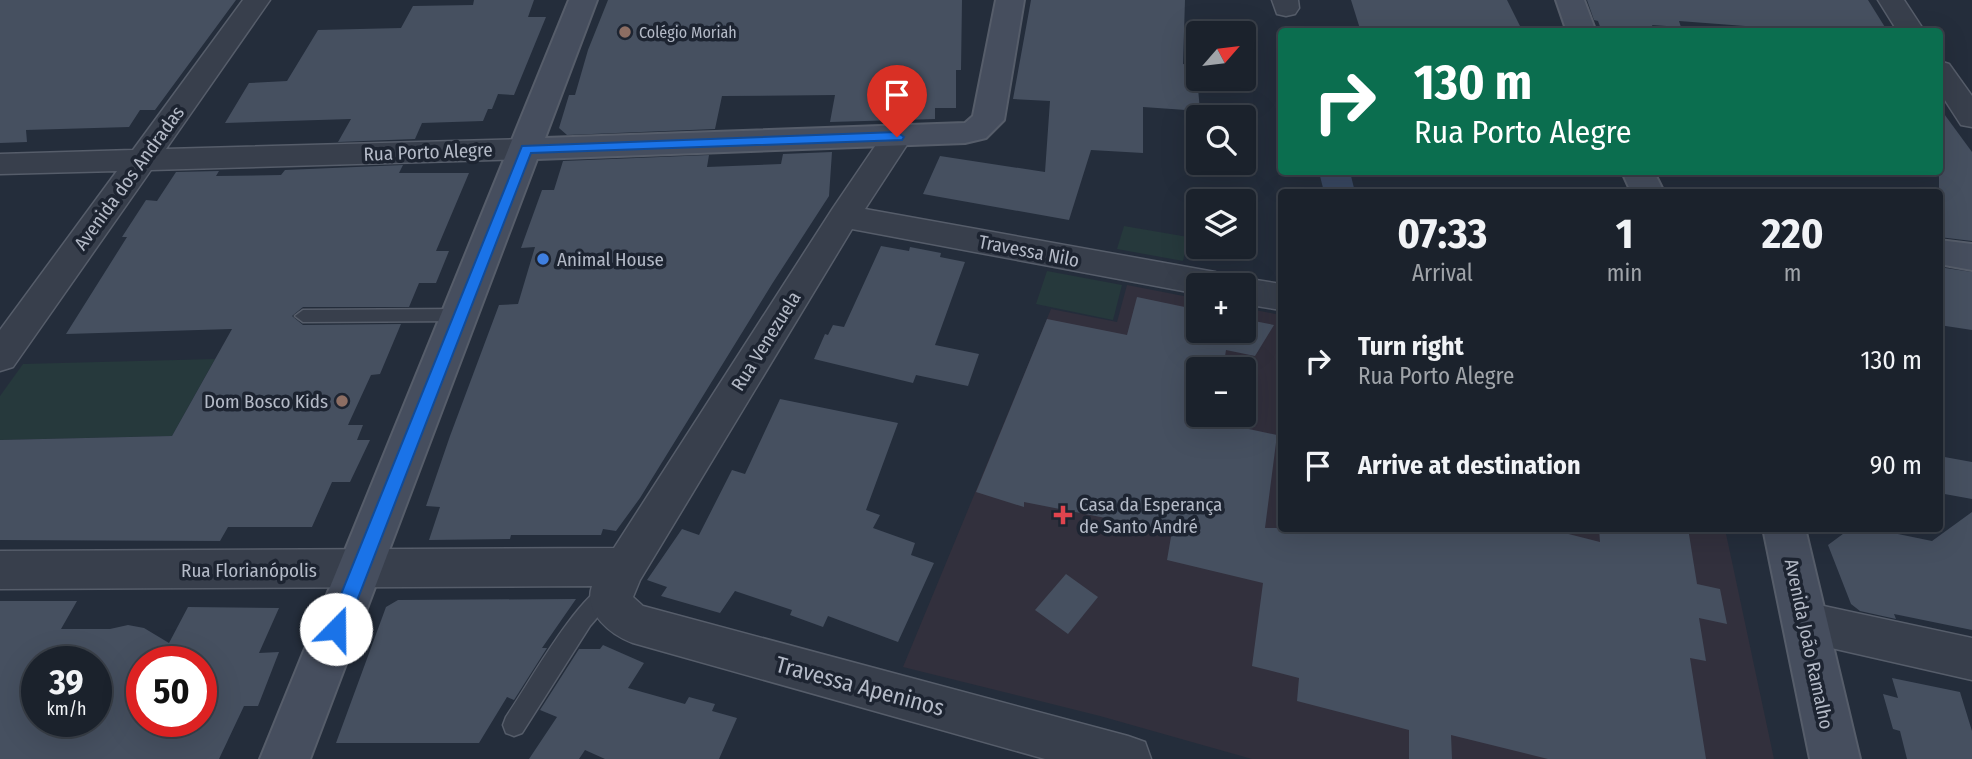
<!DOCTYPE html>
<meta charset="utf-8">
<style>
:root{--surface:#1b222c;--page:#242a34;--text:#f1f3f6;--muted:#a0a4a9;--line:#393f48}
body{margin:0;font-family:"Fira Sans Condensed",sans-serif;background:var(--page);color:var(--text);height:100vh;display:flex;flex-direction:column;font-size:26px;white-space:nowrap}
*{box-sizing:border-box;margin:0}
p{font-size:23px;color:var(--muted)}
.icon{flex:none;width:38px;height:38px;fill:none;stroke:currentColor;stroke-width:2;stroke-linecap:round;stroke-linejoin:round}
.map{position:relative;flex:1;overflow:hidden}
.drawer{position:absolute;left:1278px;top:189px;width:665px;height:343px;display:flex;flex-direction:column;background:var(--surface);border-radius:7px;box-shadow:0 7px 28px #0002,0 0 0 2px var(--line)}
.drawer>*{flex:none}
.banner{position:absolute;left:1278px;top:28px;width:665px;height:147px;border-radius:7px;box-shadow:0 7px 28px #0002,0 0 0 2px var(--line);background:#0b6e4f;color:#fff;overflow:hidden}
.needle{width:46px;rotate:62deg}
.tools{position:absolute;left:1186px;top:21px;display:grid;gap:14px}
.tools a{display:grid;place-items:center;width:70px;height:70px;border-radius:7px;background:var(--surface);box-shadow:0 7px 28px #0002,0 0 0 2px var(--line);font-size:35px}
.speed{position:absolute;left:21px;top:646px;display:flex;gap:14px;font-size:35px;font-weight:700;text-align:center}
.speed>*{display:grid;place-content:center;width:91px;height:91px;border-radius:50%;background:var(--surface);box-shadow:0 7px 28px #0002,0 0 0 2px var(--line);line-height:1}
.speed small{font-size:18px;font-weight:400}
.speed .limit{border:10px solid #d22;background:#fff;color:#111}
.pin{position:absolute;display:grid;place-items:center;width:60px;height:60px;color:#fff;margin:-72px -30px;border-radius:50% 50% 50% 0;rotate:-45deg;box-shadow:0 0 7px #0007}
.pin .icon{rotate:45deg}
.me{position:absolute;width:77px;margin:-38px;rotate:22deg;stroke-linejoin:round;filter:drop-shadow(0 0 5px #0008)}
.turn{display:flex;align-items:center;gap:24px;height:147px;padding:0 21px;font-size:32px}
.turn .icon{width:91px;height:91px;stroke-width:2.5}
.turn b{display:block;font-size:49px;line-height:60px}
.eta{display:flex;justify-content:space-evenly;align-items:center;height:119px;text-align:center}
.eta b{font-size:42px;font-weight:700;line-height:49px}
ul{padding:0;list-style:none}
li{display:flex;align-items:center;gap:21px;height:105px;padding:0 21px}
li div{flex:1}
li b{display:block;font-size:26px}
li em{font-style:normal}
.map>svg:first-child{display:block}
</style>
<div class="map">
<svg width="1972" height="759" viewBox="0 0 1972 759">
<rect width="100%" height="100%" fill="#242d3b"/>
<path fill="#32303d" fill-rule="evenodd" d="M1127 285 1199 299V331H1244V308L1281 315V528L1725 529 1774 759H1252L1100 716 903 667 1051 309 1117 322ZM1199 369H1244V415H1199Z"/>
<g fill="#26393c">
<path d="M1124 226 1188 237 1183 261 1117 249Z"/>
<path d="M1047 271 1122 285 1113 320 1036 304Z"/>
<path d="M215 359 172 436 0 440V396L23 364Z"/>
</g>
<path fill="#394862" d="M1319 172H1350L1355 192H1324Z"/>
<g fill="#465060" fill-rule="evenodd">
<path d="M0 0H236L155 110H140L129 127 26 130 27 142 0 143Z"/>
<path d="M474 0H534L528 17H546L514 95 498 94 492 109H488L483 121 422 123 415 139 338 142 351 119 225 123 249 83 287 81 318 30 401 28 413 6 473 5Z"/>
<path d="M608 0H962L961 70H956V108H935V119L830 122 835 95 722 96 715 129 567 135 559 128 569 95H575L588 50Z"/>
<path d="M1031 0H1185L1183 64 1196 65 1200 111 1143 107V153L1091 150 1069 220 923 194 940 156 1045 172 1050 101 1013 99Z"/>
<path d="M1351 0H1507L1523 32H1361Z"/>
<path d="M1587 0H1868L1888 32H1748L1745 26 1679 21 1681 27 1652 25 1655 32H1602L1598 21 1594 20Z"/>
<path d="M1939 107 1972 152V241L1939 237Z"/>
<path d="M832 152 829 196 772 284 640 498 616 531 603 529 601 535H511L510 539 429 540 440 507 426 506 450 436 499 305 518 304 535 247 521 248 542 190H554L563 161 709 155 707 167 781 164 783 154Z"/>
<path d="M403 165 399 173H469L436 251H449L436 283H419L409 307H303L292 316 303 325 401 324 380 374 371 375 348 425H363L357 440H370L350 482H332L312 527H228L220 541 0 540V440L172 436 232 329 66 334 127 237H122L146 200 157 201 176 172 219 171 216 176 281 175 285 170Z"/>
<path d="M881 246 909 251 910 247 941 253 940 257 965 262 935 345 979 354 968 386 916 375 913 383 814 359 825 334 828 335 833 325 844 327Z"/>
<path d="M1939 267 1972 272V330L1939 325Z"/>
<path d="M1137 297 1199 310V331H1244V319L1274 325 1255 356 1226 350 1223 369H1199V415H1208L1207 420 1277 435 1265 528H1545L1600 542 1599 528H1688L1697 584 1720 589 1727 624 1699 618 1706 661 1690 658 1706 759H1548L1451 735 1452 759H1409V730L1297 701 1299 678 1252 666 1263 583 1167 560 1172 531 1024 502V507L976 492 1047 319 1127 335Z"/>
<path d="M780 399 898 423 866 510 880 515 873 528 915 543 911 555 934 563 898 642 828 616 823 627 790 615 792 610 735 591 720 613 661 596 667 587 647 580 682 529 699 535 732 470 745 474Z"/>
<path d="M1939 456 1972 462V499L1939 493Z"/>
<path d="M1972 512V630L1894 614 1896 619 1860 611 1851 604 1828 545 1851 528H1897L1898 534 1932 541Z"/>
<path d="M1066 574 1098 597 1068 634 1035 610Z"/>
<path d="M576 599 542 648H547L514 700 507 697 479 743H336L386 607 398 600Z"/>
<path d="M0 601H77L61 629H110L128 625 144 628 169 643 188 607 279 608 259 653 279 652 258 706H244L219 759H0ZM37 662H96V721H37ZM142 662H201V721H142Z"/>
<path d="M603 645 644 663 628 688 685 704 689 697 715 704 712 711 737 718 719 759H605L585 750 579 759H529L557 717 540 710 579 649H600Z"/>
<path d="M1892 678 1960 692 1972 731V759H1907L1900 731 1893 729 1883 694 1898 698Z"/>
</g>
<g fill="none" stroke-linecap="round" stroke-linejoin="round">
<defs>
<g id="lane">
<path d="M461 309 469 315 461 321 303 322 295 316 303 310Z"/>
<path d="M609 583 616 585 619 592 590 626 522 733 514 736 506 733 503 725 506 717C527 687 577 595 609 583Z"/>
</g>
<g id="street">
<path d="M243 0H270L166 149 526 139 537 142 541 149 537 156 526 159 151 170 13 367 0 371V330L117 171 0 174V154L133 150Z"/>
<path d="M1272 0H1298L1299 8 1295 14 1286 16 1277 14Z"/>
<path d="M1878 0H1904L1925 32H1898Z"/>
<path d="M1939 61 1949 64 1972 96V127L1961 125 1939 91Z"/>
<path d="M897 127 908 130 912 137 865 209 1215 272 1227 276 1231 283 1244 278 1281 284V310L1244 304V285H1199V294L852 229 640 580 633 597 643 606 1128 736 1145 742 1151 759H1045L633 643C611 635 583 613 592 586L0 589V551L614 548 833 208 886 130Z"/>
<path d="M1805 602 1972 638V680L1805 642 1790 636 1783 622 1790 608Z"/>
</g>
<g id="secondary">
<path d="M569 0H597L545 138 965 123 973 116 996 0H1024L1004 120 986 138 965 143 537 159 310 759H260Z"/>
<path d="M1556 0H1584L1596 32H1567Z"/>
<path d="M1622 172H1654L1664 192H1631Z"/>
<path d="M1939 240 1972 244V270L1939 264Z"/>
<path d="M1763 528H1805L1860 759H1810Z"/>
</g>
</defs>
<use href="#lane" stroke="#565d6a" stroke-width="3"/>
<use href="#street" stroke="#565d6a" stroke-width="3"/>
<use href="#secondary" stroke="#565d6a" stroke-width="4"/>
<use href="#lane" fill="#383f4c" fill-rule="evenodd"/>
<use href="#street" fill="#383f4c" fill-rule="evenodd"/>
<use href="#secondary" fill="#464e5e" fill-rule="evenodd"/>
</g>
<path fill="#1a73e8" stroke="#114b97" stroke-width="2" d="M897 132 904 137 902 140 531 153 346 629 343 636 336 638 330 636 327 629 522 146Z"/>
<g fill="#8d6e63" stroke="#1d2431" stroke-width="2.5">
<circle cx="625" cy="32" r="7"/>
<circle cx="342" cy="401" r="7"/>
</g>
<circle fill="#3f7fe0" stroke="#1d2431" stroke-width="2.5" cx="543" cy="259" r="7"/>
<path fill="#e0444e" stroke="#1d2431" stroke-width="2.5" d="M1059.5 504.5h7v7h7v7h-7v7h-7v-7h-7v-7h7z"/>
<g text-anchor="middle" dominant-baseline="central" stroke-width="7" stroke-linejoin="round" paint-order="stroke">
<g font-size="16" fill="#b4bac7" stroke="#1d2431" text-anchor="start">
<text x="639" y="32">Colégio Moriah</text>
</g>
<g font-size="19" fill="#b4bac7" stroke="#1d2431">
<text transform="translate(428 152) rotate(-2)">Rua Porto Alegre</text>
<text transform="translate(129 178) rotate(-54)">Avenida dos Andradas</text>
<text transform="translate(1029 251) rotate(11)">Travessa Nilo</text>
<text transform="translate(766 341) rotate(-58)">Rua Venezuela</text>
<text x="249" y="570">Rua Florianópolis</text>
<text transform="translate(1809 644) rotate(78)">Avenida João Ramalho</text>
</g>
<g font-size="19" fill="#b4bac7" stroke="#1d2431" text-anchor="start">
<text x="557" y="259">Animal House</text>
<text x="328" y="401" text-anchor="end">Dom Bosco Kids</text>
<text x="1079" y="504">Casa da Esperança<tspan x="1079" dy="22">de Santo André</tspan></text>
</g>
<g font-size="23" fill="#b4bac7" stroke="#1d2431">
<text transform="translate(860 686) rotate(15)">Travessa Apeninos</text>
</g>
</g>
</svg>
<div class="tools">
<a><svg class="needle" viewBox="-14 -14 28 28"><path d="M0-13l5 13h-10z" fill="#e53935"/><path d="M0 13l5-13h-10z" fill="#a0a4a9"/></svg></a>
<a><svg class="icon" aria-label="search" viewBox="0 0 24 24"><circle cx="10" cy="10" r="6"/><path d="M15 15l6 6"/></svg></a>
<a><svg class="icon" aria-label="layers" viewBox="0 0 24 24"><path d="M12 4l9 5-9 5-9-5zM3 14l9 5 9-5"/></svg></a>
<a>+</a>
<a>−</a>
</div>
<div class="speed"><div>39<small>km/h</small></div><div class="limit">50</div></div>
<div class="pin" style="left:897px;top:137px;background:#d93025"><svg class="icon" aria-label="arrive" viewBox="0 0 24 24"><path d="M6 21V4h12l-3 4 3 4H6"/></svg></div>
<svg class="me" style="left:336px;top:629px" viewBox="-20 -20 40 40"><circle r="19" fill="#fff"/><path d="M0-13L10 11 0 6-10 11z" fill="#1a73e8"/></svg>
<div class="banner">
<div class="turn"><svg class="icon" aria-label="right" viewBox="0 0 24 24"><path d="M7 20v-9h11M14 6l5 5-5 5"/></svg><div><b>130 m</b>Rua Porto Alegre</div></div>
</div>
<section class="drawer">
<div class="eta">
<div><b>07:33</b><p>Arrival</p></div>
<div><b>1</b><p>min</p></div>
<div><b>220</b><p>m</p></div>
</div>
<ul>
<li><svg class="icon" aria-label="right" viewBox="0 0 24 24"><path d="M7 20v-9h11M14 6l5 5-5 5"/></svg><div><b>Turn right</b><p>Rua Porto Alegre</p></div><em>130 m</em></li>
<li><svg class="icon" aria-label="arrive" viewBox="0 0 24 24"><path d="M6 21V4h12l-3 4 3 4H6"/></svg><div><b>Arrive at destination</b></div><em>90 m</em></li>
</ul>
</section>
</div>
